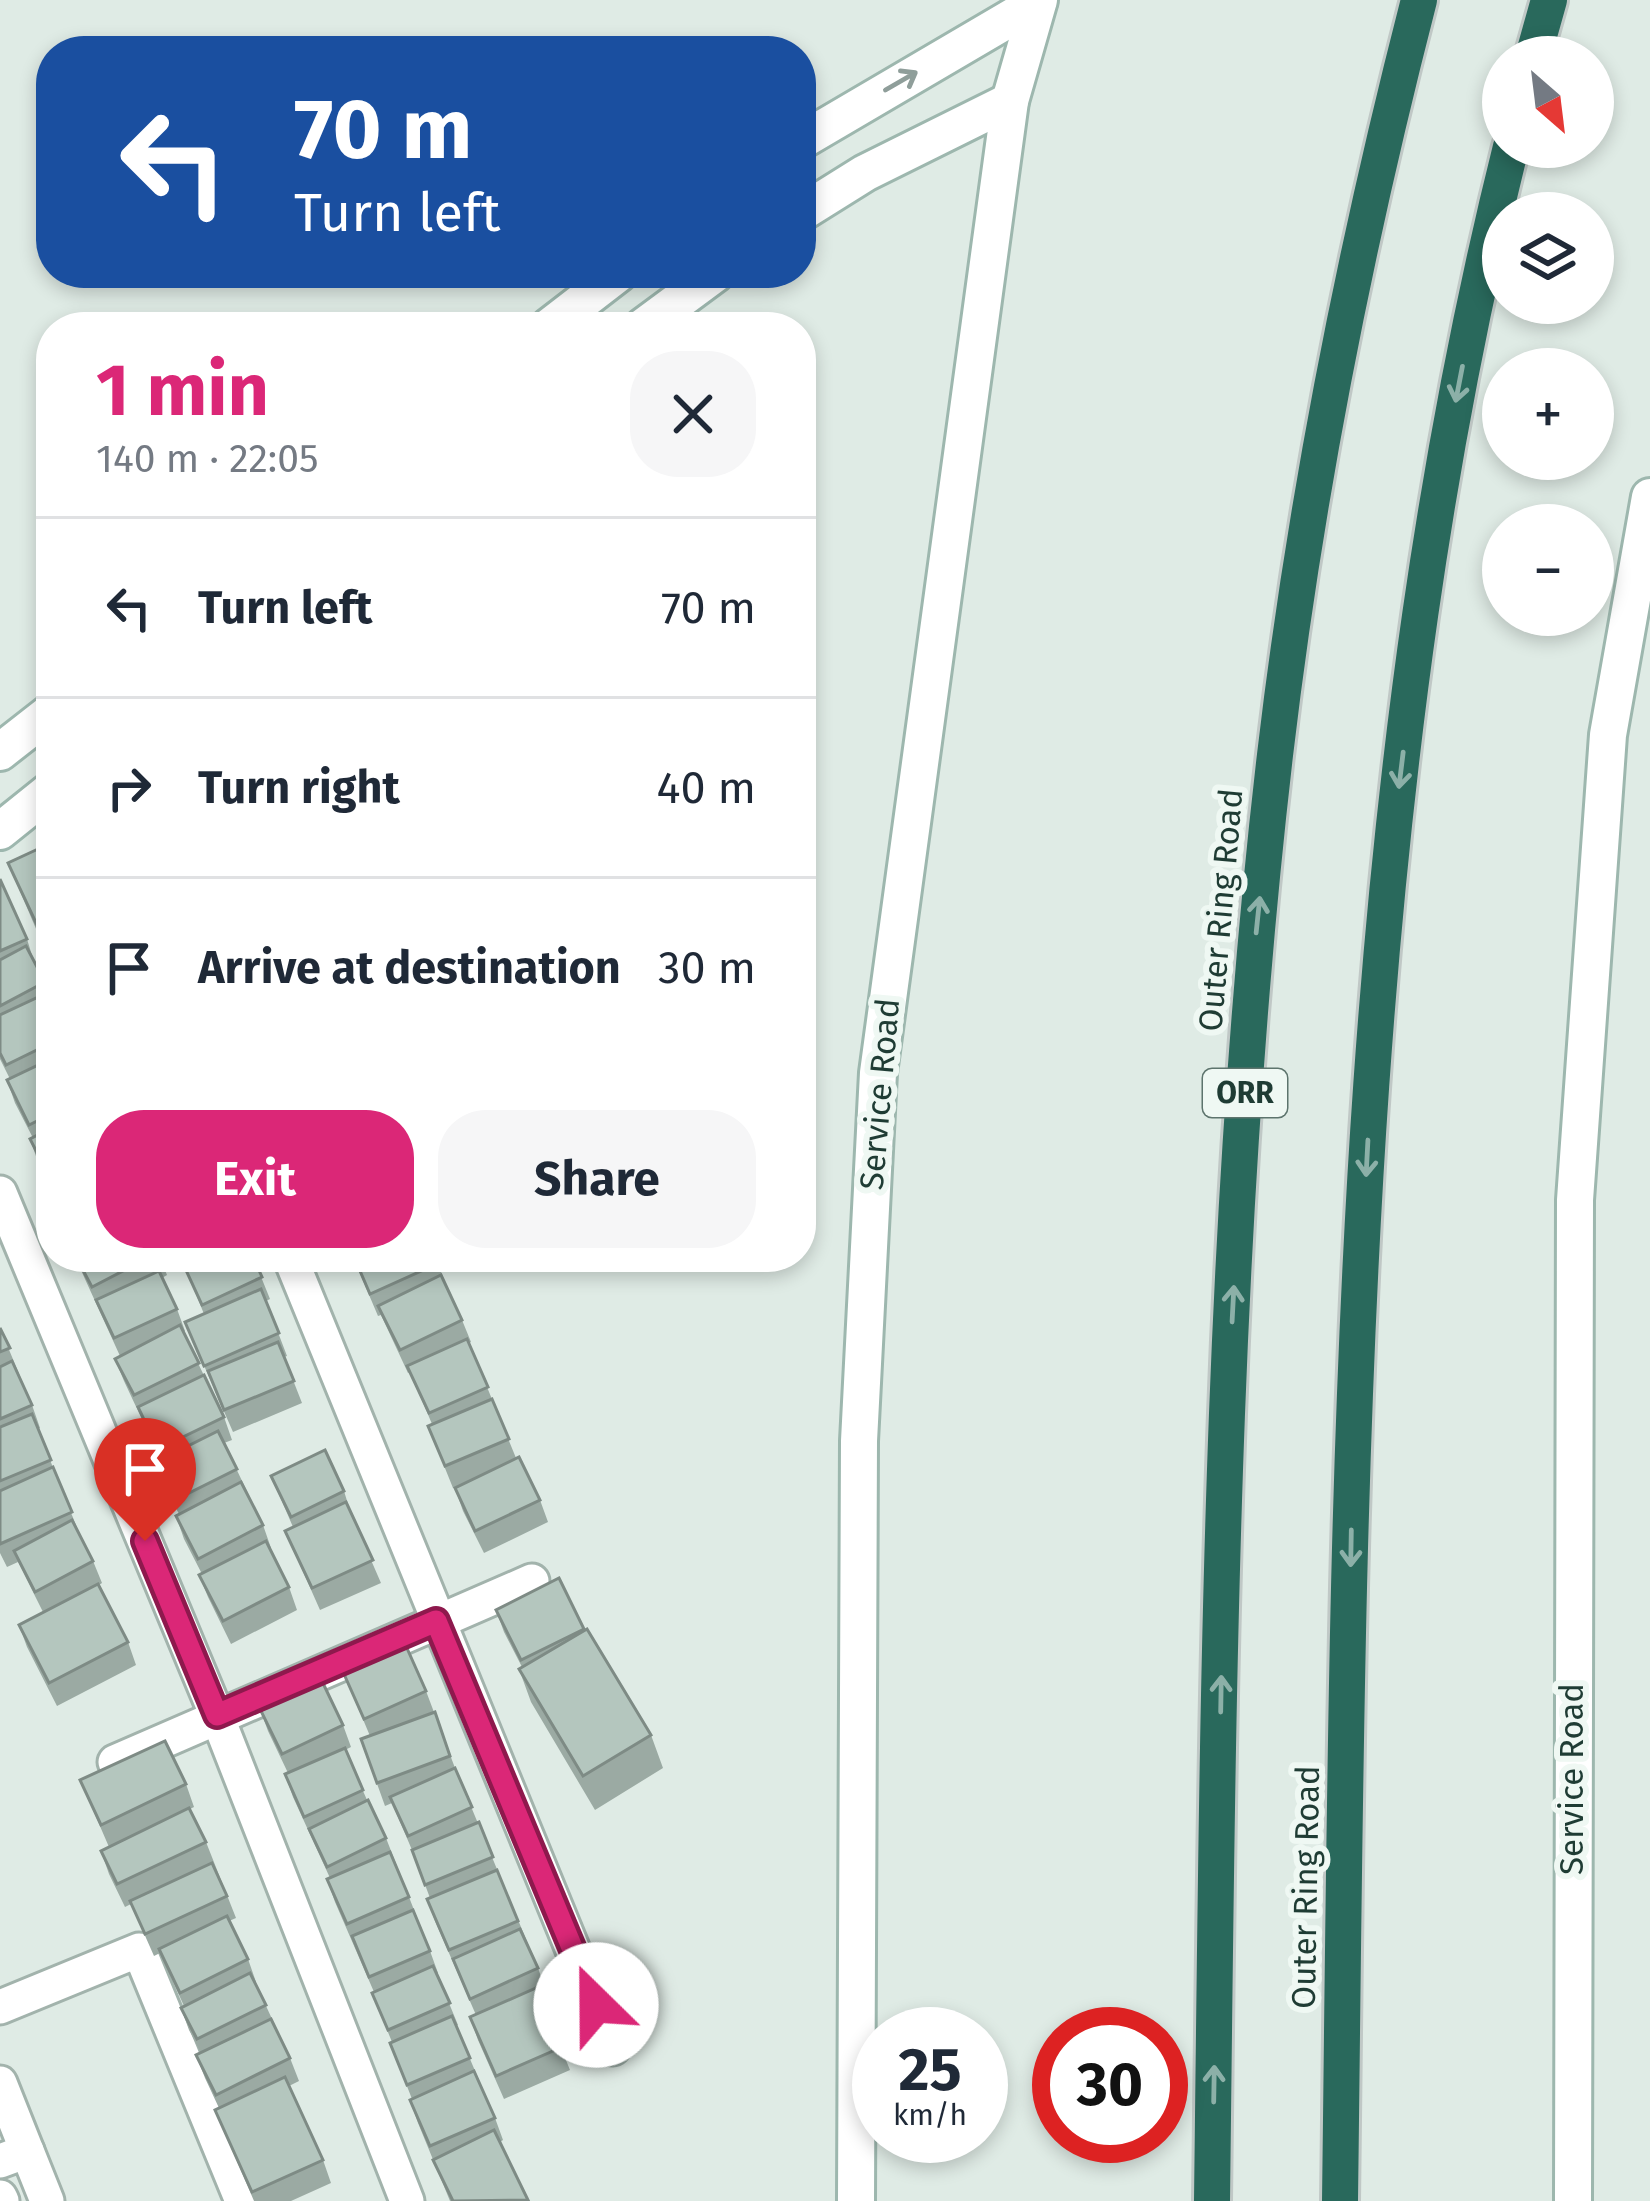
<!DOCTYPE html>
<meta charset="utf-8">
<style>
:root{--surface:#fff;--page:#f6f6f7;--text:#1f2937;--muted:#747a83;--line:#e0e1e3;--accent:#db2777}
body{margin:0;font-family:"Fira Sans",sans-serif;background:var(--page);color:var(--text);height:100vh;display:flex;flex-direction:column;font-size:45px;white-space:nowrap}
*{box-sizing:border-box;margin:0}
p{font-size:39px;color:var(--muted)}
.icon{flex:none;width:66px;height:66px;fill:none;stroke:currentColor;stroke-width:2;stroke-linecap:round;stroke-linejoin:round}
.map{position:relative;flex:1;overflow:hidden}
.panel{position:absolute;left:36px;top:312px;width:780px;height:960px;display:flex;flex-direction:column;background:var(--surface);border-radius:48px;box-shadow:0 6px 18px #0003}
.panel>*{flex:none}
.guide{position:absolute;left:36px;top:36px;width:780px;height:252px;border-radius:48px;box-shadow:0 6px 18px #0003;background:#1a4fa0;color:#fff;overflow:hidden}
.needle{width:78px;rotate:152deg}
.buttons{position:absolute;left:1482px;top:36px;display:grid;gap:24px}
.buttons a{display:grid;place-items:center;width:132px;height:132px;border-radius:50%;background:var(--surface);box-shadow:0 6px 18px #0003;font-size:60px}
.speed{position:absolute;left:852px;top:2007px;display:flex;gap:24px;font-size:60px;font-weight:700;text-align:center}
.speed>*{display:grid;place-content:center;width:156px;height:156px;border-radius:50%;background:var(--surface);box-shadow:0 6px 18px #0003;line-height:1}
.speed small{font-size:30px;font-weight:400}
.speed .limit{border:18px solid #d22;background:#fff;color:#111}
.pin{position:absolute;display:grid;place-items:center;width:102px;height:102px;color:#fff;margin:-123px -51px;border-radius:50% 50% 50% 0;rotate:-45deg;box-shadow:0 0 12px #0007}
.pin .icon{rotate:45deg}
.me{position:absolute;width:132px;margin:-66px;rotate:337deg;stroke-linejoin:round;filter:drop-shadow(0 0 9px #0008)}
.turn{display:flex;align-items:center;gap:42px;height:252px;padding:0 60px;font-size:54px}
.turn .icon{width:156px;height:156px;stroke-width:2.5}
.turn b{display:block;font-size:84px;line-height:102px}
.round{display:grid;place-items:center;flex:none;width:126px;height:126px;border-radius:48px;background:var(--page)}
.head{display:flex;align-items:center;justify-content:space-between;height:204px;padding:0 60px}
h1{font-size:72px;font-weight:700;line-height:90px;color:var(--accent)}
.cta{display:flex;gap:24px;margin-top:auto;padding:24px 60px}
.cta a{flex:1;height:138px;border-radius:48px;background:var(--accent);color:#fff;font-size:48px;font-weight:700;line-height:138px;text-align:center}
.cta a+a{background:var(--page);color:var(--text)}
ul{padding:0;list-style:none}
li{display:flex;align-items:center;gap:36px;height:180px;padding:0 60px;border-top:3px solid var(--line)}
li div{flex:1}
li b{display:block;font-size:45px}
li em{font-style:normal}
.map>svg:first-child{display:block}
</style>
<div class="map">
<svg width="1650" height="2201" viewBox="0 0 1650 2201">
<rect width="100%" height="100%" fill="#dfebe5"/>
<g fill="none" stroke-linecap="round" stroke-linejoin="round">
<defs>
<g id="street">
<path d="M0 1193 217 1716 407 2201"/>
<path d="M290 1257 613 2048"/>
<path d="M115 1762 532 1581"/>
<path d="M0 2007 139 1950 242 2201"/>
<path d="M0 2083 27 2151 0 2161"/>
<path d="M27 2151 47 2201"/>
<path d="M0 2197 2 2201"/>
</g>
<g id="secondary">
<path d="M801 141 1038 2"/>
<path d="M801 213 865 173 1010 101"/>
<path d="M549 327 619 273"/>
<path d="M643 327 716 273"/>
<path d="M0 752 51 712"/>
<path d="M0 831 51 790"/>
<path d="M856 2201 859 1441 878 1073 1010 101 1039 0"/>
<path d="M1573 2201 1575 1200 1608 735 1650 497"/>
</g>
<g id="highway">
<path d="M1533 57 1549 0"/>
<path d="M1212 2201C1218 1719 1219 1234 1275 755 1305 500 1355 248 1419 0"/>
<path d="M1340 2201C1349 1515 1343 817 1511 147"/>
</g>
</defs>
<use href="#street" stroke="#a2b3ac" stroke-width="39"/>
<use href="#secondary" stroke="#9db7ae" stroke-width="42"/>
<use href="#highway" stroke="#c0c8c6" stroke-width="42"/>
<use href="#street" stroke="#fff" stroke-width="33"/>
<use href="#secondary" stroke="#fff" stroke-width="36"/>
<use href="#highway" stroke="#29695c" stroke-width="36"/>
</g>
<g fill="#9baaa3">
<path d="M51 843V964L8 863Z"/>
<path d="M0 879 27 939 34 962 51 999V1187L38 1162 30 1139 33 1138 15 1103 7 1080 10 1079 0 1059Z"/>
<path d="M75 1257H160L167 1275 162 1278 177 1309 185 1331 183 1332 224 1417 232 1440 224 1443 263 1525 271 1548 269 1549 289 1587 297 1610 231 1644 208 1597 199 1575 202 1574 184 1539 176 1516 179 1514 164 1485 156 1462 161 1460 124 1381 115 1359 120 1356Z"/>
<path d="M181 1257H253L270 1299 266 1301 287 1356 284 1357 302 1403 233 1432 185 1322 204 1314Z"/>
<path d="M353 1257H436L446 1286 462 1320 471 1342 469 1343 516 1458 540 1500 548 1522 484 1553 463 1511 455 1488 462 1484 453 1488 428 1426 432 1424 410 1372 408 1373 381 1315 378 1316Z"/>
<path d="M0 1328 32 1405 40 1428 38 1429 59 1483 80 1535 93 1561 102 1583 99 1585 128 1642 136 1665 57 1706 27 1647 19 1625 43 1612 18 1562 7 1567 0 1553Z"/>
<path d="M271 1476 344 1491 351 1514 381 1583 320 1610 285 1531 293 1527Z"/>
<path d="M496 1610 585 1630 651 1735 663 1768 595 1810 531 1702 519 1669 522 1667 504 1632Z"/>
<path d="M344 1674 426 1691 455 1768 538 1968 546 1991 539 1994 570 2070 504 2099 478 2040 470 2017 476 2015 435 1921 427 1899 430 1898 412 1850 392 1803 385 1806 361 1739 370 1736Z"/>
<path d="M260 1709 343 1725 351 1747 345 1750 367 1800 386 1838 430 1951 438 1973 437 1974 458 2025 456 2026 495 2118 503 2140 500 2142 529 2201H450L418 2123 410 2100 412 2099 390 2043 392 2042 372 1993 374 1992 335 1902 327 1879 330 1878 293 1797 285 1774 288 1773 268 1731Z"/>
<path d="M80 1780 186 1784 194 1807 190 1809 206 1842 236 1918 229 1921 248 1959 256 1982H255L290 2058 299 2081 289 2086 323 2160 331 2183 291 2201H254L215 2110 219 2108 205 2078 196 2055 201 2053 189 2030 181 2008 184 2006 160 1953 154 1956 131 1904 125 1907 109 1874 101 1851 109 1847Z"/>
</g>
<g fill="#b4c6be" stroke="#7e8b85" stroke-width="3">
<path d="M51 843V918L37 925 8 863Z"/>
<path d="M0 879 27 939 0 951Z"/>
<path d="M51 933V959L41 938Z"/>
<path d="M26 946 45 982 0 1006V960Z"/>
<path d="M47 993 51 1000V1043L6 1065 0 1053V1015Z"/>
<path d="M51 1059V1114L29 1125 7 1080Z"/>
<path d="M51 1128V1172L48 1174 30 1139Z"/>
<path d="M76 1257H150L92 1287Z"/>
<path d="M208 1257H253L262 1277 202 1305 185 1268Z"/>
<path d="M354 1257H436L439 1263 370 1294Z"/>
<path d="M159 1271 177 1309 114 1338 96 1300Z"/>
<path d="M441 1275 462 1320 400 1350 378 1306Z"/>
<path d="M261 1289 279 1333 204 1366 185 1322Z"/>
<path d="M180 1325 199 1363 134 1395 115 1359Z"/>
<path d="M0 1328 10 1348 0 1352Z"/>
<path d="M467 1339 488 1387 429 1413 407 1366Z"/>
<path d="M278 1342 294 1381 224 1410 208 1371Z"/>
<path d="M12 1361 32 1405 0 1419V1367Z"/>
<path d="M204 1375 224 1417 158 1449 138 1407Z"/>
<path d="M492 1399 509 1439 445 1466 428 1426Z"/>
<path d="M32 1414 51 1460 0 1481V1427Z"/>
<path d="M218 1431 237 1469 175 1500 156 1462Z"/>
<path d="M325 1450 344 1491 291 1517 271 1476Z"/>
<path d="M519 1457 540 1500 475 1531 455 1488Z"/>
<path d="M53 1467 72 1512 0 1544V1491Z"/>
<path d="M241 1482 263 1525 198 1559 176 1516Z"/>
<path d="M346 1502 373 1560 312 1588 285 1531Z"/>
<path d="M72 1520 93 1561 35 1592 14 1551Z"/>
<path d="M266 1541 289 1587 223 1621 199 1575Z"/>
<path d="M559 1578 584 1629 521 1660 496 1610Z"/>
<path d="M98 1584 128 1642 49 1683 19 1625Z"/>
<path d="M587 1629 651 1735 583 1776 519 1669Z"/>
<path d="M406 1646 426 1691 364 1719 344 1674Z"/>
<path d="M321 1679 343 1725 282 1754 260 1709Z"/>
<path d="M435 1712 450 1756 377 1783 361 1739Z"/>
<path d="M165 1741 186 1784 101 1825 80 1780Z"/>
<path d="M345 1748 363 1790 304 1817 285 1774Z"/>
<path d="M455 1768 472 1807 408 1836 390 1797Z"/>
<path d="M368 1800 386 1838 327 1867 309 1829Z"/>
<path d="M189 1808 206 1842 117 1884 101 1851Z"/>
<path d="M479 1822 493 1857 425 1885 412 1850Z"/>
<path d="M390 1852 409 1897 347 1924 327 1879Z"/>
<path d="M212 1863 227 1896 145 1934 130 1901Z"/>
<path d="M497 1870 518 1921 449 1950 427 1899Z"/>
<path d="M413 1910 430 1951 369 1977 352 1936Z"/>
<path d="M227 1916 248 1959 180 1993 159 1949Z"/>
<path d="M520 1929 538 1968 470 1999 453 1959Z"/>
<path d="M433 1966 450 2003 388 2030 372 1993Z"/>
<path d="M250 1973 266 2005 197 2039 181 2008Z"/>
<path d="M536 1988 562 2047 496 2076 470 2017Z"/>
<path d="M452 2016 470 2058 407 2085 390 2043Z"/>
<path d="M271 2019 290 2058 216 2095 196 2055Z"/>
<path d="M474 2071 495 2118 430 2146 410 2100Z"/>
<path d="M285 2077 323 2160 252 2192 215 2110Z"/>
<path d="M494 2130 528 2200 453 2201 433 2160Z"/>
</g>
<defs><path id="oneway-shaft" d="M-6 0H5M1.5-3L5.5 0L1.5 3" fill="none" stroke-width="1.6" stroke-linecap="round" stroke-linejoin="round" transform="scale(3)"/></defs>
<use stroke="#8f9e9a" href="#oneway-shaft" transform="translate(901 81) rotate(-30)"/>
<g stroke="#8cb0a8">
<use href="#oneway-shaft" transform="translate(1459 384) rotate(101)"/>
<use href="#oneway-shaft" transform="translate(1401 770) rotate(97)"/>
<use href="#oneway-shaft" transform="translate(1258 915) rotate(-84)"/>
<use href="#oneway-shaft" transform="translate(1367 1158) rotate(93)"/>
<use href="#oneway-shaft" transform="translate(1233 1304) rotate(-87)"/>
<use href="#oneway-shaft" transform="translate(1351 1548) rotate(91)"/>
<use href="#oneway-shaft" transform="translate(1221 1694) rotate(-89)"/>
<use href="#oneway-shaft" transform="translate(1214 2084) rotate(-89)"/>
</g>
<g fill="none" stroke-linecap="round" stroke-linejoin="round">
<defs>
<path id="route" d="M145 1541 217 1715 436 1621 596 2005"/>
</defs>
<use href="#route" stroke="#8e194d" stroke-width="30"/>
<use href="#route" stroke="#db2777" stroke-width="21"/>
</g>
<g text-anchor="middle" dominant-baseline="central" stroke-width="12" stroke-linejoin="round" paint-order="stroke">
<rect fill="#eff8f3" stroke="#5d746d" stroke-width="3" x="1203" y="1069" width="84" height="48" rx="9"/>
<g font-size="30" font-weight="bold" fill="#1f3c34">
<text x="1245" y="1093">ORR</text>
</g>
<g font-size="33" fill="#1f3c34" stroke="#eff8f3">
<text transform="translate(1221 910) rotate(-85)">Outer Ring Road</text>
<text transform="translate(880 1094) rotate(-85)">Service Road</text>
<text transform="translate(1572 1779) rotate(-90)">Service Road</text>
<text transform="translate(1306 1887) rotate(-89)">Outer Ring Road</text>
</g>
</g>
</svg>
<div class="buttons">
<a><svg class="needle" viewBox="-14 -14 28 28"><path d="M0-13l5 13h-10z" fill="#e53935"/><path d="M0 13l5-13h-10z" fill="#747a83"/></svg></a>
<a><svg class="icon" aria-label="layers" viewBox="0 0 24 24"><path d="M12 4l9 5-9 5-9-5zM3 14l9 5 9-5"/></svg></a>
<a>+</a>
<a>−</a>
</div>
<div class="speed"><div>25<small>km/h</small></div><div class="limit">30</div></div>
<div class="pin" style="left:145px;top:1541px;background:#d93025"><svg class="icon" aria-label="arrive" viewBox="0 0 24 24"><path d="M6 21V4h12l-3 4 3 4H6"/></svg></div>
<svg class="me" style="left:596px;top:2005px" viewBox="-20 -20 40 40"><circle r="19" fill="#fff"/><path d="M0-13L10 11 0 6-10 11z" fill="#db2777"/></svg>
<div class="guide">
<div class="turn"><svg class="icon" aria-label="left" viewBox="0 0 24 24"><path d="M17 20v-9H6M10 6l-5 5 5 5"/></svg><div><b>70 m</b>Turn left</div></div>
</div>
<section class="panel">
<div class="head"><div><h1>1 min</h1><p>140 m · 22:05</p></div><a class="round"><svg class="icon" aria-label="close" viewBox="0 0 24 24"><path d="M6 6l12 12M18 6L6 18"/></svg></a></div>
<ul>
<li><svg class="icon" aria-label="left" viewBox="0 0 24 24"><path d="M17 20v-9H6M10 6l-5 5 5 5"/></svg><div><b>Turn left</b></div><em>70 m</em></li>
<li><svg class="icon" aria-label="right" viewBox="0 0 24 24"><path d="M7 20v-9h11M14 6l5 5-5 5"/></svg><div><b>Turn right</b></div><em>40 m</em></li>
<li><svg class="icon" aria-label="arrive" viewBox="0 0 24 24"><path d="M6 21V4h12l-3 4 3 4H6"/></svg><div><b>Arrive at destination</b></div><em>30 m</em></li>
</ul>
<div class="cta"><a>Exit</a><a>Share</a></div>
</section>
</div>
